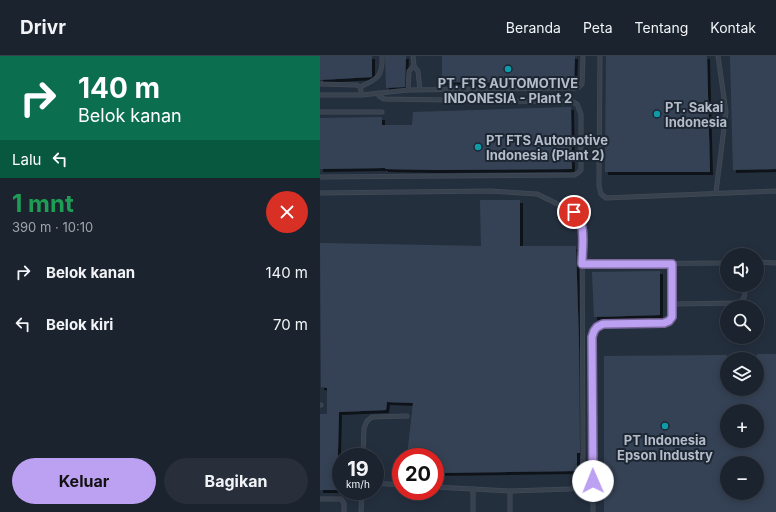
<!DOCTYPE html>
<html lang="id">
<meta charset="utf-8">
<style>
:root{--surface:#1b232e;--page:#282f3a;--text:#f1f3f6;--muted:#a0a4aa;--line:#39404a;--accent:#bca0f2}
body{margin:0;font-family:Inter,sans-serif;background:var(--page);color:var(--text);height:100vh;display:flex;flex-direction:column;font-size:15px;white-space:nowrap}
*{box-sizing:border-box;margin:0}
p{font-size:13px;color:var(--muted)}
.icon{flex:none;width:22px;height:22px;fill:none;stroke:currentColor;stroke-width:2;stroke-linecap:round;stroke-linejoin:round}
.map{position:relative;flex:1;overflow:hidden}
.panel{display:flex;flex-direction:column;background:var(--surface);width:320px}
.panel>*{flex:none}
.top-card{background:#0b6e4f;color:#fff;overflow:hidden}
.controls{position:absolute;left:400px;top:192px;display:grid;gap:8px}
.controls a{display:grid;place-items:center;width:44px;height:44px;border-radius:50%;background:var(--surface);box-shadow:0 2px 10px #0003,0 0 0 1px var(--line);font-size:20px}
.speed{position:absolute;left:12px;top:392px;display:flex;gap:8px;font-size:20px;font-weight:700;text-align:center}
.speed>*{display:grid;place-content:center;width:52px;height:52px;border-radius:50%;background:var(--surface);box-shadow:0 2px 10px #0003,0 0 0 1px var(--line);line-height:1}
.speed small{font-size:10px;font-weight:400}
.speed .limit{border:6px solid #d22;background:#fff;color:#111}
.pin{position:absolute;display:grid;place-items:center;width:34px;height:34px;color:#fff;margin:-17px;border:2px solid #fff;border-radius:50%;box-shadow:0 1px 4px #0007}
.me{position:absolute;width:44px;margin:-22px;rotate:359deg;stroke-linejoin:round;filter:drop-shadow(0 0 3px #0008)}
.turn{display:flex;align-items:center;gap:14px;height:84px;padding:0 12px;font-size:18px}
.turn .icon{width:52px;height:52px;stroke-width:2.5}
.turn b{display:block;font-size:28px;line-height:34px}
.then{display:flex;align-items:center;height:38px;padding:0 12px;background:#0003;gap:8px;font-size:15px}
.round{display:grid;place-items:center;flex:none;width:42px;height:42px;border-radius:21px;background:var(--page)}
.head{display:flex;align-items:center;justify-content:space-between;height:68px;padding:0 12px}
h1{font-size:24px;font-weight:700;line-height:30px;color:#1e9e55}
.action{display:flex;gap:8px;margin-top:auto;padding:8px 12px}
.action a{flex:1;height:46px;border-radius:24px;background:var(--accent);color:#111;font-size:16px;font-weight:700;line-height:46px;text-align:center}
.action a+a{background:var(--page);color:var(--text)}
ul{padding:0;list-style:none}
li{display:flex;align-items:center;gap:12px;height:52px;padding:0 12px}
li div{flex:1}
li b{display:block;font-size:15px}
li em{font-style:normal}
header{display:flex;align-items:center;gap:24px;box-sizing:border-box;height:56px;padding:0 20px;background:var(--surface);border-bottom:1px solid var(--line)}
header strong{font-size:19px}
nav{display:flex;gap:22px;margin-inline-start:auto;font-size:14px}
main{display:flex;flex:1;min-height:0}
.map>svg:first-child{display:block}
</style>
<header>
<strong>Drivr</strong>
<nav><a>Beranda</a><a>Peta</a><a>Tentang</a><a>Kontak</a></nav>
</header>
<main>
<section class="panel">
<div class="top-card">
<div class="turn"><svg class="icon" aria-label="right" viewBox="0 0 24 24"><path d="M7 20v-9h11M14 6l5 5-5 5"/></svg><div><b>140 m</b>Belok kanan</div></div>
<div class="then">Lalu<svg class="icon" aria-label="left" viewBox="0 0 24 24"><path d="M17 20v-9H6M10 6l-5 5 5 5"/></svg></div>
</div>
<div class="head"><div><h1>1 mnt</h1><p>390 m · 10:10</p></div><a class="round" style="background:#d93025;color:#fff"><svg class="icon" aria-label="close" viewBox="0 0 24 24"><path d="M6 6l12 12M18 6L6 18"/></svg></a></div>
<ul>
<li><svg class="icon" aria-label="right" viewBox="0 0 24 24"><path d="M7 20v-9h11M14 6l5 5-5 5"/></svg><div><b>Belok kanan</b></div><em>140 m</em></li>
<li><svg class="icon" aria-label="left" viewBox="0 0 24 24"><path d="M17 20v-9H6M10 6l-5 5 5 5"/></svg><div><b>Belok kiri</b></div><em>70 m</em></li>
</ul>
<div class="action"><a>Keluar</a><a>Bagikan</a></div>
</section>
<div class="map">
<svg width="456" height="456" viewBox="0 0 456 456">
<defs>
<filter id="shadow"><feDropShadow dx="3" dy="3" stdDeviation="0" flood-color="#0009"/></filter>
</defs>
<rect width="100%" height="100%" fill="#242f3e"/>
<g fill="#364354" fill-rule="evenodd" filter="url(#shadow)">
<path d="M0 0H52V21L0 24Z"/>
<path d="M65 0H86L85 31 66 32Z"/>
<path d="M122 0H255L254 28 122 26Z"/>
<path d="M286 0H387L390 116H285Z"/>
<path d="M410 0H456V113L413 114Z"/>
<path d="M251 51 252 113 115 114 65 113V112L0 113V62L62 61V69H92L93 56Z"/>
<path d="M160 144H200V190H256L259 286 260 397H257V415L115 417V401H87L93 347 67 346 66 354 19 356 17 434H0V358H7V332L1 331 0 187 161 190Z"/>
<path d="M340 215V259L274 261 272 216Z"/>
<path d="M437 298H456V456H284V300L407 299V333H437ZM407 355H437V385H407ZM407 407H437V437H407Z"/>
</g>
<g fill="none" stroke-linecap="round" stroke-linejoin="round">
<defs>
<g id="service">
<path d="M93 0 94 10 98 15 100 34"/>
<path d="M280 0 279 130 281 138 286 142 456 135"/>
<path d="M0 28 37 29 40 31 42 39"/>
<path d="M40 31C58 23 63 20 62 0"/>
<path d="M88 34 89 15 94 10"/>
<path d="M0 39H42L88 34 255 32 259 31 262 28 263 0"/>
<path d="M0 56H62"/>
<path d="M0 121 254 119 258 117 261 114V58L257 48 253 46 64 43 59 40V37"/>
<path d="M396 136 406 56 398 0"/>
<path d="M0 137 170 135 217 138 254 156 259 161 262 168 263 420C261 429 258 432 250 433L190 435 115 431"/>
<path d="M437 206 456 207"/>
<path d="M263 208 407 207"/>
<path d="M352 248 419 247C426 243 425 236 425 229"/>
<path d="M0 349H1"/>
<path d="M43 401 44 372 47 365 52 361 87 360"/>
<path d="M55 427 81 429"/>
<path d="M153 433V456"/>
<path d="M0 443H21L24 447V456"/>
<path d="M41 456 42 435"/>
<path d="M190 456V435"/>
<path d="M273 456 272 281 274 275 277 271 283 268 344 267 349 265 352 261V207"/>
</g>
</defs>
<use href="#service" stroke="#414a57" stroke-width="5"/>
<use href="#service" stroke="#38414e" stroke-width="3.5"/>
</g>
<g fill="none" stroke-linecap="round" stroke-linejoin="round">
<defs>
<path id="route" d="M254 156C267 168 262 191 262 208H352V261L349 265 344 267 283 268 277 271 274 275 272 281 273 425"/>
</defs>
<use href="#route" stroke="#7a689d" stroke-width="10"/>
<use href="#route" stroke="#bca0f2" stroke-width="7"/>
</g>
<g fill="#0f9aa8" stroke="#1d2633" stroke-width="1.5">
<circle cx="188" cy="13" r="4"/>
<circle cx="337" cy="58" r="4"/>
<circle cx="158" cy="91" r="4"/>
<circle cx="345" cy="370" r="4"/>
</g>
<g text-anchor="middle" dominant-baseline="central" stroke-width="4" stroke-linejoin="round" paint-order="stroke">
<g font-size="13" font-weight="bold" fill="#b4bcc9" stroke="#1d2633">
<text x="188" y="27">PT. FTS AUTOMOTIVE<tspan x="188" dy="15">INDONESIA - Plant 2</tspan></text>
<text x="345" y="51" text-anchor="start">PT. Sakai<tspan x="345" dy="15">Indonesia</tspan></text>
<text x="166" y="84" text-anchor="start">PT FTS Automotive<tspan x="166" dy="15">Indonesia (Plant 2)</tspan></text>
<text x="345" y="384">PT Indonesia<tspan x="345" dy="15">Epson Industry</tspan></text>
</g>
</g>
</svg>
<div class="controls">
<a><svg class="icon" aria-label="sound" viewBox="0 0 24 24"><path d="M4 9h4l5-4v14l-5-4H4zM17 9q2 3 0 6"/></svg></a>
<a><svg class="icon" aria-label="search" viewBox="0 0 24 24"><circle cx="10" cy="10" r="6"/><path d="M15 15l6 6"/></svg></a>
<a><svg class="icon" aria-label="layers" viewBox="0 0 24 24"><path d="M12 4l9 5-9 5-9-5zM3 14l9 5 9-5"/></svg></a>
<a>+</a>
<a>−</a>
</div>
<div class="speed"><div>19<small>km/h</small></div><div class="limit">20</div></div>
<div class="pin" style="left:254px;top:156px;background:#d93025"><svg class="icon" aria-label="arrive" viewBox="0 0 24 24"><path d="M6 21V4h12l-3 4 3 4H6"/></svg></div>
<svg class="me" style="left:273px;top:425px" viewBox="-20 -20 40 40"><circle r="19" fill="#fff"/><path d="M0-13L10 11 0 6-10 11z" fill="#bca0f2"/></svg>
</div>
</main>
